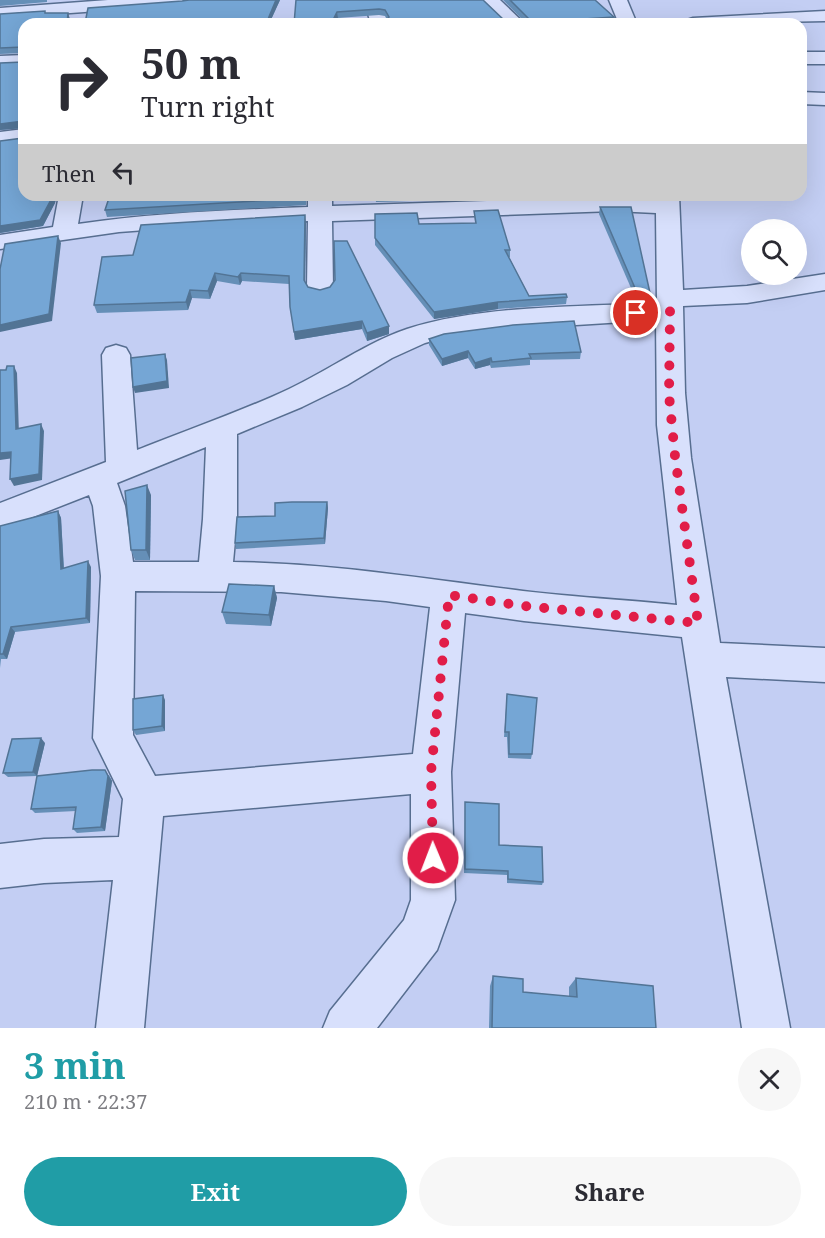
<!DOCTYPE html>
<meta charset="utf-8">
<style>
:root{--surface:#fff;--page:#f7f7f7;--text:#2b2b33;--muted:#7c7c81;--accent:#209da6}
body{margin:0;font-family:"Noto Serif",serif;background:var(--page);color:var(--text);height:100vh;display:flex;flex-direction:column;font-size:22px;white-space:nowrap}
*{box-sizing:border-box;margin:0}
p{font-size:20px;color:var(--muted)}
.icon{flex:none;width:33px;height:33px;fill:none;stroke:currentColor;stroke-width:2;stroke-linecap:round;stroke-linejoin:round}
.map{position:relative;height:1028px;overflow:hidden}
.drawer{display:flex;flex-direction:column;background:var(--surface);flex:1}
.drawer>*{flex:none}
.top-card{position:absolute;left:18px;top:18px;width:789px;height:183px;border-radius:18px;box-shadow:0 6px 24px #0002;background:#fff;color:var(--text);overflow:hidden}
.fabs{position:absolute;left:741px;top:219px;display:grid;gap:12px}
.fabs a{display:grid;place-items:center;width:66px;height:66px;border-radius:50%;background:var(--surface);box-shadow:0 6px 24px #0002;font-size:30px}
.pin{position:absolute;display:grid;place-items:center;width:51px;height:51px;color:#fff;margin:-26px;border:3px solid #fff;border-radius:50%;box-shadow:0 2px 6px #0007}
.me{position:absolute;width:66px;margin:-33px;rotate:359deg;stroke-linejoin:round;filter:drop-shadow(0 0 4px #0008)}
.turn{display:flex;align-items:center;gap:21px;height:126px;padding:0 24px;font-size:27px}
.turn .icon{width:78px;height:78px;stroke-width:2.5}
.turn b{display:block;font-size:42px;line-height:51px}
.then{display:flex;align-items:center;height:57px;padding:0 24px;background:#0003;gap:12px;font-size:22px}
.round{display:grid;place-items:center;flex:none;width:63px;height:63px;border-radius:32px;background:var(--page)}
.overview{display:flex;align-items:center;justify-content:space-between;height:102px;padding:0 24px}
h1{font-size:36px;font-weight:700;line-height:45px;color:var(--accent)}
.action{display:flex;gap:12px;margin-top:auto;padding:12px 24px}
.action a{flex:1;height:69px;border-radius:36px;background:var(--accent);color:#fff;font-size:24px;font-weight:700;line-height:69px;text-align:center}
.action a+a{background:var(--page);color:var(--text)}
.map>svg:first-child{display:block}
</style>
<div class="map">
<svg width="825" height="1028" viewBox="0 0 825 1028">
<rect width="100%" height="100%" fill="#c3cef3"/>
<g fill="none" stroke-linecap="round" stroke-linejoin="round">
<defs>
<g id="minor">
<path d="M108 0H192L189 4 183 5 0 18V8Z"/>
<path d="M364 0H382L389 24H371Z"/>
<path d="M480 0H500L525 24H505Z"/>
<path d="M609 0H627L637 24H619Z"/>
<path d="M825 11V21L684 24 687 20 693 18Z"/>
<rect x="801" y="52" width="24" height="12"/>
<path d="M24 55V67L0 68V56Z"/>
<path d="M801 92 825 93V105L801 104Z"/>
<path d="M24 129V143L0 146V132Z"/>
<path d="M59 195H83L78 224C154 213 231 210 308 207V195H332V206L614 197 655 198V195H679L683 290 747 286 825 274V290L747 303 683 306 685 393 691 458 720 643 825 648V682L726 677 790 1028H742L682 637 524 621 465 613 451 772 455 900 437 950 377 1028H323L330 1011 404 920 411 900V794L163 816 144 1028H96L113 880 44 883 0 888V844L44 839 119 837 123 799 93 738 101 576 93 506 89 495 0 530V503L106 462 102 355 106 348 116 345 126 348 130 355 137 450C187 430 240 412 289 389 329 370 366 343 407 329 480 305 580 307 657 303L656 213 614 211 332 221 333 288 329 294 320 296 311 294 307 288 308 221 226 224 119 232 0 249V235L53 227ZM656 320 657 425 677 605C626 600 574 597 523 591 426 579 331 563 233 562L237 519V434L302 407 347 385 392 358 425 343 443 338 512 329ZM206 447 203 519 199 562H133L125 506 117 483ZM135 591 281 592 386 601 430 607 413 754 155 776 133 735Z"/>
</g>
</defs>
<use href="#minor" stroke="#576e90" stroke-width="3"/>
<use href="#minor" fill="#d8e0fc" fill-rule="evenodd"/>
</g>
<g fill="#658fb7" fill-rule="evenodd">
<path d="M0 0H47V2L0 6Z"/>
<path d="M189 0H280L269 24H86L85 23Z"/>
<path d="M296 0 504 20H523L503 0H595L614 17 613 23 594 24H294ZM379 15 385 16 387 20H337L338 18Z"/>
<path d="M45 11V13L70 19 69 24H24V195H57L55 203 43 226 0 233V141L23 138V128L0 130V63L23 62V53L0 54V14Z"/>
<path d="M306 195V205L107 217 105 210Z"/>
<path d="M375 195H413V201L376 202Z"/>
<path d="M471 195H492V199H472Z"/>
<path d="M600 207 650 293 648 299 637 302 599 214Z"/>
<path d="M474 211 510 250V257H509L529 296 567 297 566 304 498 309 434 319 375 245V214L419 224 475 223Z"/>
<path d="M306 223 305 282 308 287 389 326V334L367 341 362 329 295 340 290 307 289 284 242 281 240 285 217 281 210 299 192 298 188 310 97 313 94 305 133 255Z"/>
<path d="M429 339 581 352 580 359 530 360V365L491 368 490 365 475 369 468 358 442 366 429 345Z"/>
<path d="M151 495 150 560H135L131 550Z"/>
<path d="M327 502 328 508 325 544 236 549 235 543 275 516Z"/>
<path d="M58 511 61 518 64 568 91 567 90 623 15 632 7 659H1L0 668V526Z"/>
<path d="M274 586 277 598 271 626 226 624 222 612Z"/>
<path d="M507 694 532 754 531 759 508 758 507 737H504Z"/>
<path d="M165 700V731L136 735 133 730Z"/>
<path d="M45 743 37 776 8 777 3 773Z"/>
<path d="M109 775 112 781 105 831 77 833 73 829 76 811 35 813 31 809Z"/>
<path d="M465 802 499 845 543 882 542 885 507 883V875L464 873Z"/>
<path d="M493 976 523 992 569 997V987L576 978 656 1028H489L490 986Z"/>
</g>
<g fill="#527495">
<path d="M276 0H280L269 24H266Z"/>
<path d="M337 12 338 18 334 24 333 20Z"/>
<path d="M68 13 70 19 69 24H67Z"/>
<path d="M23 121 24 128 0 130V124Z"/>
<path d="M53 195H57L55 203 43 226 0 233V226Z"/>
<path d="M305 215 306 223 305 288 304 280Z"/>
<path d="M58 236 61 243 52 321 0 332V325Z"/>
<path d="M215 273 217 281 210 299 208 291Z"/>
<path d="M241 273 242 281 240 285 238 277Z"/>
<path d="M190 290 192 298 188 310 186 302Z"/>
<path d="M650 293 648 299 637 302 638 295Z"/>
<path d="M498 302V309L434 319V312Z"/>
<path d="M362 321V329L295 340 294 332Z"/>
<path d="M389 326V334L367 341V333Z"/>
<path d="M468 351V358L442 366V359Z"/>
<path d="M165 354 167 360 169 388 135 393 133 387Z"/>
<path d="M491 358 490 365 475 369V363Z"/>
<path d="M14 366 17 373 19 435 16 429Z"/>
<path d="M41 424 44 431 42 480 14 486 10 479Z"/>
<path d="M11 452 14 458 0 460V453Z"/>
<path d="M147 485 151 495 150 560 146 550Z"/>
<path d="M327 502 328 508 325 544 324 538Z"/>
<path d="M58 511 61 518 64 575 61 569Z"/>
<path d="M88 561 91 567 90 623 86 618Z"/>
<path d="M274 586 277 598 271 626 269 615Z"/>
<path d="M11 627 15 632 7 659 3 654Z"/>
<path d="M163 695 165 700V731L162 726Z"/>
<path d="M41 738 45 743 37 776 33 772Z"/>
<path d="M105 770 112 781 105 831 101 827Z"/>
</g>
<g fill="#75a6d5" stroke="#527495" stroke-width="1.5" fill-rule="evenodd">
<path d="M189 0H276L266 24H126L127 20 85 23 88 8 182 1Z"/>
<path d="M296 0H483L504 20H526L528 18 510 0H595L614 17 585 19 587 24H294ZM379 9 385 10 389 17 387 20H333L337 12Z"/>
<path d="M45 11V13H68L67 24H24V195H53V196L40 220 0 226V141L23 138V121L0 124V63L23 62V47L0 48V14Z"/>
<path d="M110 195H305V198L105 210Z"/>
<path d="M600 207H631L650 293 638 295Z"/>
<path d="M498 210 510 250H505L529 296 566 294 567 297 498 302 434 312 375 238V214L417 213 419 224 476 223 474 211Z"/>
<path d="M305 215 304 280 308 287 320 290 330 287 335 280 334 241H347L389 326 367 333 362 321 294 332 290 307 289 276 241 273 238 277 215 273 208 291 190 290 186 302 94 305 102 257 133 255 141 225Z"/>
<path d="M58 236 49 314 0 325V269L5 244Z"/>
<path d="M574 321 581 352 529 354 531 358 492 362 491 358 475 363 468 351 442 359 429 339 444 334 513 325Z"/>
<path d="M165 354 167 381 133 387 131 358Z"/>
<path d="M7 366H14L16 429 41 424 39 474 10 479 11 452 0 453V370H6Z"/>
<path d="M147 485 146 550H131L125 491Z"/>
<path d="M292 502H327L324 538 235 543 237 517 275 516V503Z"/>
<path d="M58 511 61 569 88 561 86 618 11 627 3 654H0V526Z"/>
<path d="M229 584 274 586 269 615 222 612Z"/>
<path d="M507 694 537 698 532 754H509V732H505Z"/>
<path d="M163 695 162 726 133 730V699Z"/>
<path d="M41 738 33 772 3 773 12 739Z"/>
<path d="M92 770H105L108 776 101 827 73 829 76 807 31 809 37 776Z"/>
<path d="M465 802 499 804V845L542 847 543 882 508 879V871L465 869Z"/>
<path d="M493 976 523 979V992L577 997 576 978 653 986 656 1028H492Z"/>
</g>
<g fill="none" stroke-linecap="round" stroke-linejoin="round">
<path stroke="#e11d48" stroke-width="10" stroke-dasharray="0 18" d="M433 858 431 772 449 595 524 606 698 623 675 456 669 395 670 311 636 313"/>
</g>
</svg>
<div class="fabs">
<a><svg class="icon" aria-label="search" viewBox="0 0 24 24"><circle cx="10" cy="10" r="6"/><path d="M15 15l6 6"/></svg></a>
</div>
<div class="pin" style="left:636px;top:313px;background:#d93025"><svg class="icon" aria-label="arrive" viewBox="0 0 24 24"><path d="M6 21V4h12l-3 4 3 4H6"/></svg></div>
<svg class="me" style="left:433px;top:858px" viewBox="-20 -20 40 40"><circle r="17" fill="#e11d48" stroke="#fff" stroke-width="3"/><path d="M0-11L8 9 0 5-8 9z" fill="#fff"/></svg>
<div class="top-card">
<div class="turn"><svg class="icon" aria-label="right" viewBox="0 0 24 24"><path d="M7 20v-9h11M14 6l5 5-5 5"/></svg><div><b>50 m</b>Turn right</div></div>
<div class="then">Then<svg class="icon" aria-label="left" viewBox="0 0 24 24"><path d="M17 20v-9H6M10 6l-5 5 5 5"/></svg></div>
</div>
</div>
<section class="drawer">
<div class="overview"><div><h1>3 min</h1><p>210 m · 22:37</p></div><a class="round"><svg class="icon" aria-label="close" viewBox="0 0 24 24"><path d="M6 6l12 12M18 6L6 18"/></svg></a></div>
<div class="action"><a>Exit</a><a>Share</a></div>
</section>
